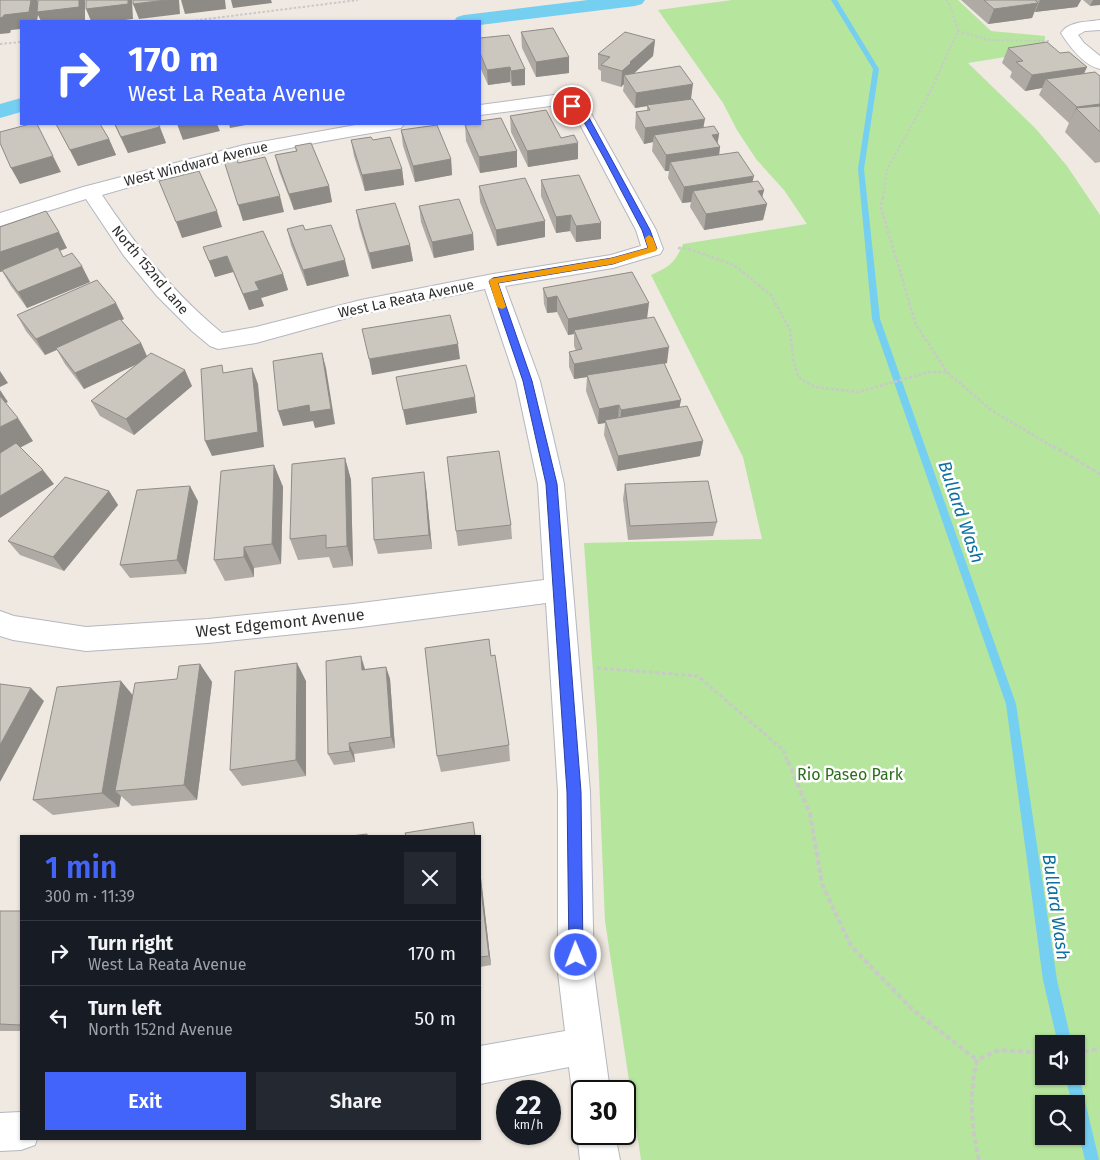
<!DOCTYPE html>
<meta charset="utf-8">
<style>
:root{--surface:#171b24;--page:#242831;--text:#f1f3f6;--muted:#9ea1a6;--line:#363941;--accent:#4264fb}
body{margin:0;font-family:"Fira Sans",sans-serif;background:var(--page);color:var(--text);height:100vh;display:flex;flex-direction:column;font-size:19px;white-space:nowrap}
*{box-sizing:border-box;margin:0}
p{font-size:16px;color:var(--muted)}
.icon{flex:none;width:28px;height:28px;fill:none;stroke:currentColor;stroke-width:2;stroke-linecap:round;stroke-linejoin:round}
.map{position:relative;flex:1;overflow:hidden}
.drawer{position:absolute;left:20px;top:835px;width:461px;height:305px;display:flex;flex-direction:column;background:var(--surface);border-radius:0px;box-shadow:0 1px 4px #0004}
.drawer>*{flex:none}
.hud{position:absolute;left:20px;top:20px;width:461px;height:105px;border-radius:0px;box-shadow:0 1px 4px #0004;background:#4264fb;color:#fff;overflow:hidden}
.tools{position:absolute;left:1035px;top:1035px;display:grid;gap:10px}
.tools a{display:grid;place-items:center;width:50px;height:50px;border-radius:0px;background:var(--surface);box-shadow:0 1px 4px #0004;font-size:25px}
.speed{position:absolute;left:496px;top:1080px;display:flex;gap:10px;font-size:25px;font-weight:700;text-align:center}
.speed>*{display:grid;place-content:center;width:65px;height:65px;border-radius:50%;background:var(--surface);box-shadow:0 1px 4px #0004;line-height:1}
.speed small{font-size:12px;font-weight:400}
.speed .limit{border:2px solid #111;border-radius:8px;background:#fff;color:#111}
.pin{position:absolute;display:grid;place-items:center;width:42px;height:42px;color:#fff;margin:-21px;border:2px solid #fff;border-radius:50%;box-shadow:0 1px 5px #0007}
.me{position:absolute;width:55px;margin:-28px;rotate:359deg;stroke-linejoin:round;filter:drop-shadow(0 0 4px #0008)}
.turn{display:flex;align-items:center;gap:18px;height:105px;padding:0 25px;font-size:22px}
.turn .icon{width:65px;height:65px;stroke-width:2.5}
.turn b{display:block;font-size:35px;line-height:42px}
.round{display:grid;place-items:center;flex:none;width:52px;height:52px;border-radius:0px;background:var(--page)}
.overview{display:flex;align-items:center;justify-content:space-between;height:85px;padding:0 25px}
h1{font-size:30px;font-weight:600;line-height:38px;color:var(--accent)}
.action{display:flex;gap:10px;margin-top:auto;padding:10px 25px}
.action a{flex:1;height:58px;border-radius:0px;background:var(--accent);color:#fff;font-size:20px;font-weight:600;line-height:58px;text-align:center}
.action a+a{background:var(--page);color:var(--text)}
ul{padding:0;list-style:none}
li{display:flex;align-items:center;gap:15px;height:65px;padding:0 25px;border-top:1px solid var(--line)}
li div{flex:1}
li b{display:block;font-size:19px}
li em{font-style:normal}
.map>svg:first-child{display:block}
</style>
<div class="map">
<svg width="1100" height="1160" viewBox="0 0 1100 1160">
<rect width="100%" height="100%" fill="#efe9e1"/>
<path fill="#b6e59e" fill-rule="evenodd" d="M732 0H958L991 31 1045 36 1044 51 968 63 1036 129 1067 166 1100 215V1160H641L605 921 597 729 584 543 762 539 743 457 651 275C669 267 675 263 683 244L807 224 784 190 756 159 737 130 723 103 658 10ZM1044 1044H1076V1076H1044ZM1044 1104H1076V1136H1044Z"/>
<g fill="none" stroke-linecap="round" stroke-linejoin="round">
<g fill="#75cff0" fill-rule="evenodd">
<path d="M831 0H837L879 69 864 169 880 319 1016 704 1057 980 1072 1044H1058L1043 980 1006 704 872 319 858 169 873 69Z"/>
<path d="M1076 1071 1079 1076 1099 1160H1085L1076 1123V1104H1072L1065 1076H1076Z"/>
</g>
<g fill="#75cff0" fill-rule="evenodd">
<path d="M588 0H645L642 4 635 6 480 25V21H454L457 17 464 15Z"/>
<path d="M21 98V112L0 118V104Z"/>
</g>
<defs>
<g id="street">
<path d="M1100 20V30L1085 31 1078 35 1084 43 1100 56V69C1083 65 1070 47 1061 33 1069 21 1087 22 1100 20Z"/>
<path d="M561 94 567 95 589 110 656 230 663 249 660 254 613 268 505 286 540 381 564 484 590 792 594 973 610 1091H582V1107L578 1104 572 1091 569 1067 480 1084V1046L565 1031 558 973V792L546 603 353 628 208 643 86 651 13 640 0 636V611L14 616 86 627 208 619 353 604 544 580 538 484 516 381 485 289 361 314 256 343 218 349 210 346 192 331 157 296 124 256 86 199 0 226V213L83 187 244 145 361 124H404L401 128 395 129C295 145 199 166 102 195 136 246 174 294 222 333L256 327 361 300 493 274 611 255 641 246 636 230 576 117 558 105 480 115V105Z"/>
<path d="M21 1112V1139H37L35 1145 21 1150 0 1151V1113Z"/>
<path d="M582 1120V1134H615L620 1160H580L577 1134Z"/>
</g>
</defs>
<use href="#street" stroke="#b4b7c1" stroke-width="2"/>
<g stroke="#c9c9c9" stroke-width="2" stroke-dasharray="2.5 2" stroke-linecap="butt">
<path d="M191 21 358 0"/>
<path d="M958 31 988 40 1049 41"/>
<path d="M0 44 21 42"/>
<path d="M883 198 887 170 930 92 958 31 950 5 946 0"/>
</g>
<g stroke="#c9c9c9" stroke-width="2.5" stroke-dasharray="3 2" stroke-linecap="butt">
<path d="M883 197 881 208 916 325 947 372 991 410 1055 448"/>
<path d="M678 248H686L734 265 771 295 790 330 793 357 798 377 815 387 858 392 929 372H946"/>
</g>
<g stroke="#c9c9c9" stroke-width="3" stroke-dasharray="4 2.5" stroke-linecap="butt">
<path d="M1053 446 1100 474"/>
<path d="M597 668 698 676 783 750 788 763"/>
</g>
<g stroke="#c9c9c9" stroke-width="4" stroke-dasharray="5 3" stroke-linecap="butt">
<path d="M788 761 810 814 822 884 851 946 913 1010 977 1060"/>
<path d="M1076 1053 1100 1049"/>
<path d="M979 1160C971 1126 969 1094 977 1060L999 1050 1044 1053"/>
</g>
<use href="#street" fill="#fff" fill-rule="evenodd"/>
</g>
<g fill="#afaba4">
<path d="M961 0H1081L1077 7 1034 12 1032 18 988 24Z"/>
<path d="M1083 0H1100L1090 6Z"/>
<path d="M521 32 569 57V73L536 77 522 48Z"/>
<path d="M480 38 525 69V85L512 86 510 82 488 85 480 67Z"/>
<path d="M655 40 653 56 634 73 691 99 704 128 719 134 717 143 720 147 719 155 764 190 762 198 767 204 763 220 704 230 690 207 691 202 682 203 668 178 669 171H665L652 151 653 142 644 144 635 128 636 112 647 111V106L635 108 623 91 624 84 621 87 601 81V71L598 69V54Z"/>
<path d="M1008 48 1060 53 1087 67 1084 73 1100 76V162L1095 163 1065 132 1069 123 1039 95 1042 88 1025 91 1010 77 1012 72 1002 63Z"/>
<path d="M510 116 561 138 578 159 528 167 511 132Z"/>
<path d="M480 121 517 151V167L480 173 466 141 465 125 480 124Z"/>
<path d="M56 124 109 139 116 155 78 166Z"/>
<path d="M114 124H158L166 143 128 153Z"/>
<path d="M401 130 451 159 452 175 415 182 403 146Z"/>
<path d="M351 140H373L402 169 404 185 365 191 354 156Z"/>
<path d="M295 146 329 186 332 202 294 210 279 171 275 155 296 151Z"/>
<path d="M541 180 601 223V239L576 242 570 231 556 233 541 196Z"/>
<path d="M479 186 545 237 497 246 480 202Z"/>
<path d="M419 206 473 234 474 250 434 258 421 222Z"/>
<path d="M356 210 410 245 413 261 372 269 359 226Z"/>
<path d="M0 227 67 248 60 251 63 257 90 282 27 308 11 286 2 271 0 272Z"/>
<path d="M287 229 305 230 349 276 307 286 291 245Z"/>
<path d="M203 247 283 274 288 290 261 298 264 306 249 310 233 272 215 277Z"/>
<path d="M543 288 647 318 667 363 664 364 681 400 679 408 703 441 700 456 617 471 604 435 605 423 598 424 586 391 587 377 574 379 569 367V352L576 351 574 346V334L568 335 557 312 547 313 544 304Z"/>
<path d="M17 315 124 319 121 320 141 343 147 356 192 386 134 435 100 416 91 401 137 364 84 389 65 364 57 350 45 355 26 331Z"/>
<path d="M345 458 351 480 353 566 333 568 329 557 298 560 290 539Z"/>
<path d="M274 465 283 487 281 564 254 568V577L225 581 214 560Z"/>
<path d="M625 484 717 522 713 536 628 540 623 499Z"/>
<path d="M426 487 432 549 378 554 374 540Z"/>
<path d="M109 491 118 505 64 571 20 555 8 541Z"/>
<path d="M198 501 186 574 130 578 120 565Z"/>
<path d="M511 525 512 539 458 546 456 531Z"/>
<path d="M491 656 509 745 510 761 441 772 437 756Z"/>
<path d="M200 664 212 682 197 800 132 806 121 796 119 807 53 815 33 800 133 695 177 679Z"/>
<path d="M386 667 390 679 395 748 354 754 355 762 334 765 328 754 365 669Z"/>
<path d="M306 681V776L242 786 230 770Z"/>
<path d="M480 870 491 965 480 967Z"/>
<rect x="0" y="911" width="21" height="120"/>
</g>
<g fill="#8e8b86">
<path d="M31 0H37L40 6 79 0H85V21H41L38 15 37 21H21V29L11 30 10 33 0 34V18L4 15Z"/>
<path d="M128 0H132L133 19 117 21H91L86 9Z"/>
<path d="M166 0H179L180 14 139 19 133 4Z"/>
<path d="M181 0H225L226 9 185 14Z"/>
<path d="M231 0H271L272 3 233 8Z"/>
<path d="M1040 0H1081L1077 7 1035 12Z"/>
<path d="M1093 0H1100V5L1090 6Z"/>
<path d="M1038 3 1032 18 988 24 994 9Z"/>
<path d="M655 40 653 56 630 77 624 75V84L621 87 622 71 630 62Z"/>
<path d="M569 57V73L536 77V62Z"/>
<path d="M510 67V82L488 85 487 70Z"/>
<path d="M1087 67 1080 82 1046 79 1042 88 1025 91 1032 75Z"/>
<path d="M525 69V85L512 86 511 71Z"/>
<path d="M693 84 691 99 635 108 636 93Z"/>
<path d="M1100 104V118L1076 108 1069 123 1077 107Z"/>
<path d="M705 119 702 135H654L653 142 644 144 645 128Z"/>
<path d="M177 124H217L220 131 183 140Z"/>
<path d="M229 124H251L230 128Z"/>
<path d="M160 127 166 143 128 153 121 137Z"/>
<path d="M719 134 717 147H720L718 163 670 162 669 171H665L666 155 712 135Z"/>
<path d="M109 139 116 155 78 166 70 150Z"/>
<path d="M578 143V159L528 167 527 151Z"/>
<path d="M517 151V167L480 173 479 157Z"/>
<path d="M53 156 61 172 20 184 11 168Z"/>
<path d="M451 159 452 175 415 182 413 166Z"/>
<path d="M402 169 404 185 365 191 362 175Z"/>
<path d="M754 176 750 192 693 191 691 202 682 203 684 187Z"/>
<path d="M329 186 332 202 294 210 289 194Z"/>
<path d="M764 190 760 205 767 204 763 220 704 230 706 214 758 191Z"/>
<path d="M280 196 284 212 243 221 238 205Z"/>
<path d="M217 211 222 227 182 238 176 222Z"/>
<path d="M571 215 570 231 556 233V217Z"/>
<path d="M545 221V237L497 246 496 230Z"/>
<path d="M601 223V239L576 242V226Z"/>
<path d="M59 232 67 248 0 272V252Z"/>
<path d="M473 234 474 250 434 258 432 242Z"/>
<path d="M410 245 413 261 372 269 369 253Z"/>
<path d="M227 256 233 272 215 277 209 261Z"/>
<path d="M345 260 349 276 307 286 303 270Z"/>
<path d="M82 266 90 282 27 308 18 292Z"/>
<path d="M283 274 288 290 261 298 264 306 249 310 243 294 255 282Z"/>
<path d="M557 296V312L547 313V298Z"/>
<path d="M116 303 124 319 45 355 36 339Z"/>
<path d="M649 303 647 319 574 330V334L568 335V319Z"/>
<path d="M141 343 148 359 84 389 75 373Z"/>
<path d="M458 344 460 359 372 375 369 359Z"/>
<path d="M669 347 667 363 587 377V375V377L574 379V364Z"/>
<path d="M322 353 326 368 335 424 315 428 313 421 283 426 278 411Z"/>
<path d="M252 368 258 384 264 447 212 456 205 441Z"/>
<path d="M185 370 192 386 134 435 126 419Z"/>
<path d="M0 371 8 383 0 387Z"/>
<path d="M0 390 8 402 0 405Z"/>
<path d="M475 397 477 413 406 425 403 410Z"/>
<path d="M681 400 678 415 620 426 621 410Z"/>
<path d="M619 405 618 421 605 420V423L598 424 599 409Z"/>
<path d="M18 418 33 441 0 458V427Z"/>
<path d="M703 441 700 456 617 471 618 456Z"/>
<path d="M345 458 351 480 353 566 347 546Z"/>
<path d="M274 465 283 487 281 564 272 544Z"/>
<path d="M43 470 54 484 0 518V496Z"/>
<path d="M424 472 426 487 432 549 429 535Z"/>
<path d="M190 486 198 501 186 574 177 560Z"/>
<path d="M109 491 118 505 64 571 53 557Z"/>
<path d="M244 547 254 568V577L244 557Z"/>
<path d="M361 656 365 669 366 682 362 670Z"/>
<path d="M297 663 306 681V776L296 760Z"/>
<path d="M200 664 212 682 197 800 184 785Z"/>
<path d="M386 667 390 679 395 748 391 737Z"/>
<path d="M121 681 136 699 115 791 121 796 119 807 102 793Z"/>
<path d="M31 688 44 701 0 782V745Z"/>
<path d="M349 743 354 754 355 762 350 751Z"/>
<path d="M480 870 491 965 489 956 480 881Z"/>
</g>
<g fill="#cbc7bf" stroke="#8e8b86">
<path d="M0 0H31L29 12 4 15 3 17 0 18Z"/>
<path d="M38 0H79V7L37 12Z"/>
<path d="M86 0H128V4L86 9Z"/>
<path d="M133 0H166L133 4Z"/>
<path d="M984 0H1035L1038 3 994 9Z"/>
<path d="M553 28 569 57 536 62 521 32Z"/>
<path d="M625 32 655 40 630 62 631 63 622 71 601 65 610 57 598 54Z"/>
<path d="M509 35 525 69 511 71 510 67 487 70 480 53V38Z"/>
<path d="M1047 42 1060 53 1069 52 1087 67 1032 75 1016 62 1023 61 1008 48Z"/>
<path d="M680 66 693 84 636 93 624 75Z"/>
<path d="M1095 72 1100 76V104L1077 107 1046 79Z"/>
<path d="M692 99 705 119 645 128 636 112 650 110 647 105Z"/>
<path d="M1100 106V132L1076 108Z"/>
<path d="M546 110 561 138 574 135 578 143 527 151 510 116Z"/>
<path d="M501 118 517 151 479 157 465 125 480 124 481 123 480 121Z"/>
<path d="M30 124H37L53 156 11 168 0 143V132Z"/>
<path d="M56 124H100L109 139 70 150Z"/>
<path d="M115 124H158L160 127 121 137Z"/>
<path d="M437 125 451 159 413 166 401 130Z"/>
<path d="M714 126 719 134 712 135 720 147 666 155 654 135Z"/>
<path d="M371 137 373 140 390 137 402 169 362 175 351 140Z"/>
<path d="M311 143 329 186 289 194 275 155 297 151 295 146Z"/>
<path d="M738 152 754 176 684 187 670 162Z"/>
<path d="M265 157 280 196 238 205 224 161 237 158 238 163Z"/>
<path d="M199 171 217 211 176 222 159 181Z"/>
<path d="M579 175 601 223 576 226 571 215 556 217 541 180Z"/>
<path d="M525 178 545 221 496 230 479 186Z"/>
<path d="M758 181 764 190 758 191 767 204 706 214 693 191Z"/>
<path d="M459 199 473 234 432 242 419 206Z"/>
<path d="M395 203 410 245 369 253 356 210Z"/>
<path d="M46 211 59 232 0 252V227Z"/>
<path d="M303 225 305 230 331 225 345 260 303 270 287 229Z"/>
<path d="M263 231 283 274 255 282 259 290 243 294 227 256 209 261 203 247Z"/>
<path d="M58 247 63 257 72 253 82 266 18 292 2 270Z"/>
<path d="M632 272 649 303 568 319 557 296 547 298 543 288Z"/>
<path d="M97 280 116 303 36 339 17 315Z"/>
<path d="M450 315 458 344 369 359 362 329Z"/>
<path d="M654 317 669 347 574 364 569 352 582 349 574 330Z"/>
<path d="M120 319 141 343 75 373 56 348Z"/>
<path d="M151 353 185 370 126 419 91 401Z"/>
<path d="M322 353 331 409 310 412 309 405 278 411 273 361Z"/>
<path d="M664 363 681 400 621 410 619 405 599 409 587 375Z"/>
<path d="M222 365 223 373 252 368 258 432 205 441 201 369Z"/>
<path d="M466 365 475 397 403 410 396 377Z"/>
<path d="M0 396 18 418 0 427Z"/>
<path d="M687 406 703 441 618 456 605 420Z"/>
<path d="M16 443 43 470 0 496V453Z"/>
<path d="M499 451 511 525 456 531 447 457Z"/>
<path d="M345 458 347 546 326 548V535L290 539 292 464Z"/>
<path d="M274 465 272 544 244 547V557L214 560 221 471Z"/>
<path d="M424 472 429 535 374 540 372 478Z"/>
<path d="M65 477 109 491 53 557 8 541Z"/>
<path d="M708 481 717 522 630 526 625 484Z"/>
<path d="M190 486 177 560 120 565 137 490Z"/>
<path d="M489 639 491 656 495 655 509 745 437 756 425 648Z"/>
<path d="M361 656 362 670 386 667 391 737 349 743 350 751 328 754 326 661Z"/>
<path d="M297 663 296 760 230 770 235 671Z"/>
<path d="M200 664 184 785 115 791 135 683 177 679 179 666Z"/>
<path d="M121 681 102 793 33 800 57 687Z"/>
<path d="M0 684 31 688 0 745Z"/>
<path d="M473 822 475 836H406L405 833Z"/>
<path d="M367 834V836H351Z"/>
<path d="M480 881 489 956 480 957Z"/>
<path d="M0 911H21V1020L20 1025 0 1024Z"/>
</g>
<path fill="#4264fb" stroke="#2b41a3" d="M569 105H575L587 114 650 230 657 249 613 264 498 283 532 381 557 484 581 792 583 955 581 960 576 962 571 960 569 955 567 792 546 484 523 381 489 281 493 278 612 258 648 248 642 230 604 158 580 115 569 108Z"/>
<path fill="#f59e0b" d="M649 235 653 238 657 249 656 251 613 264 498 283 506 307 502 309 497 307 489 281 490 279 612 258 648 248 645 238Z"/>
<g text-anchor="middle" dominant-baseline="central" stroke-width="5" stroke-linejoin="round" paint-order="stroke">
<g font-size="14" fill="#2e2e2e" stroke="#fff">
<text transform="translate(196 164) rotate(-14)">West Windward Avenue</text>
<text transform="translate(150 270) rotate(50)">North 152nd Lane</text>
<text transform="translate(406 299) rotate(-12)">West La Reata Avenue</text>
</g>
<g font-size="16" fill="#2e2e2e" stroke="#fff">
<text transform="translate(280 623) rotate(-6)">West Edgemont Avenue</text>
</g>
<g font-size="16" fill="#2c6e1b" stroke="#fff">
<text x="850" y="774">Rio Paseo Park</text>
</g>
<g font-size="18" font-style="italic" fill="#0d6fa3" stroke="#fff">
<text transform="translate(961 512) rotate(71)">Bullard Wash</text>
<text transform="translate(1056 907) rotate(82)">Bullard Wash</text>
</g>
</g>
</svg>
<div class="tools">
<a><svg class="icon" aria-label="sound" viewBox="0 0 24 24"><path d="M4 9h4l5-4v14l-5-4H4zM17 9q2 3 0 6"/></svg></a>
<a><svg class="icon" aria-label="search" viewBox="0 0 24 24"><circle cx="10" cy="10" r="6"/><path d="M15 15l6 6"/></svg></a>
</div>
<div class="speed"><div>22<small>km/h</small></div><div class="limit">30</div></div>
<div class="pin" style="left:572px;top:106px;background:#d93025"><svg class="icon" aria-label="arrive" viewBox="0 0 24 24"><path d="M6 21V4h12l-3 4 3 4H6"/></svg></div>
<svg class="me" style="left:576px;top:955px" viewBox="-20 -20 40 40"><circle r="17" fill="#4264fb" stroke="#fff" stroke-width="3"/><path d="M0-11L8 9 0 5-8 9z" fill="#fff"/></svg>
<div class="hud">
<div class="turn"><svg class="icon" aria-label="right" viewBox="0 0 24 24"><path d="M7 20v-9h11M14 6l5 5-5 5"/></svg><div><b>170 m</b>West La Reata Avenue</div></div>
</div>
<section class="drawer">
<div class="overview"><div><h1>1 min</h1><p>300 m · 11:39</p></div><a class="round"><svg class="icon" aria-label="close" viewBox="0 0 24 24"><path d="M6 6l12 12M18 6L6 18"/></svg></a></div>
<ul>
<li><svg class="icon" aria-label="right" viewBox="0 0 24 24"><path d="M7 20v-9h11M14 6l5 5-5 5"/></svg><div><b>Turn right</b><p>West La Reata Avenue</p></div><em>170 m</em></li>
<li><svg class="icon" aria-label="left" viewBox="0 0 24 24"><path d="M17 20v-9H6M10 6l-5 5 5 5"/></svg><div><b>Turn left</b><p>North 152nd Avenue</p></div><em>50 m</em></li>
</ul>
<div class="action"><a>Exit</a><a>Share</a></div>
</section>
</div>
